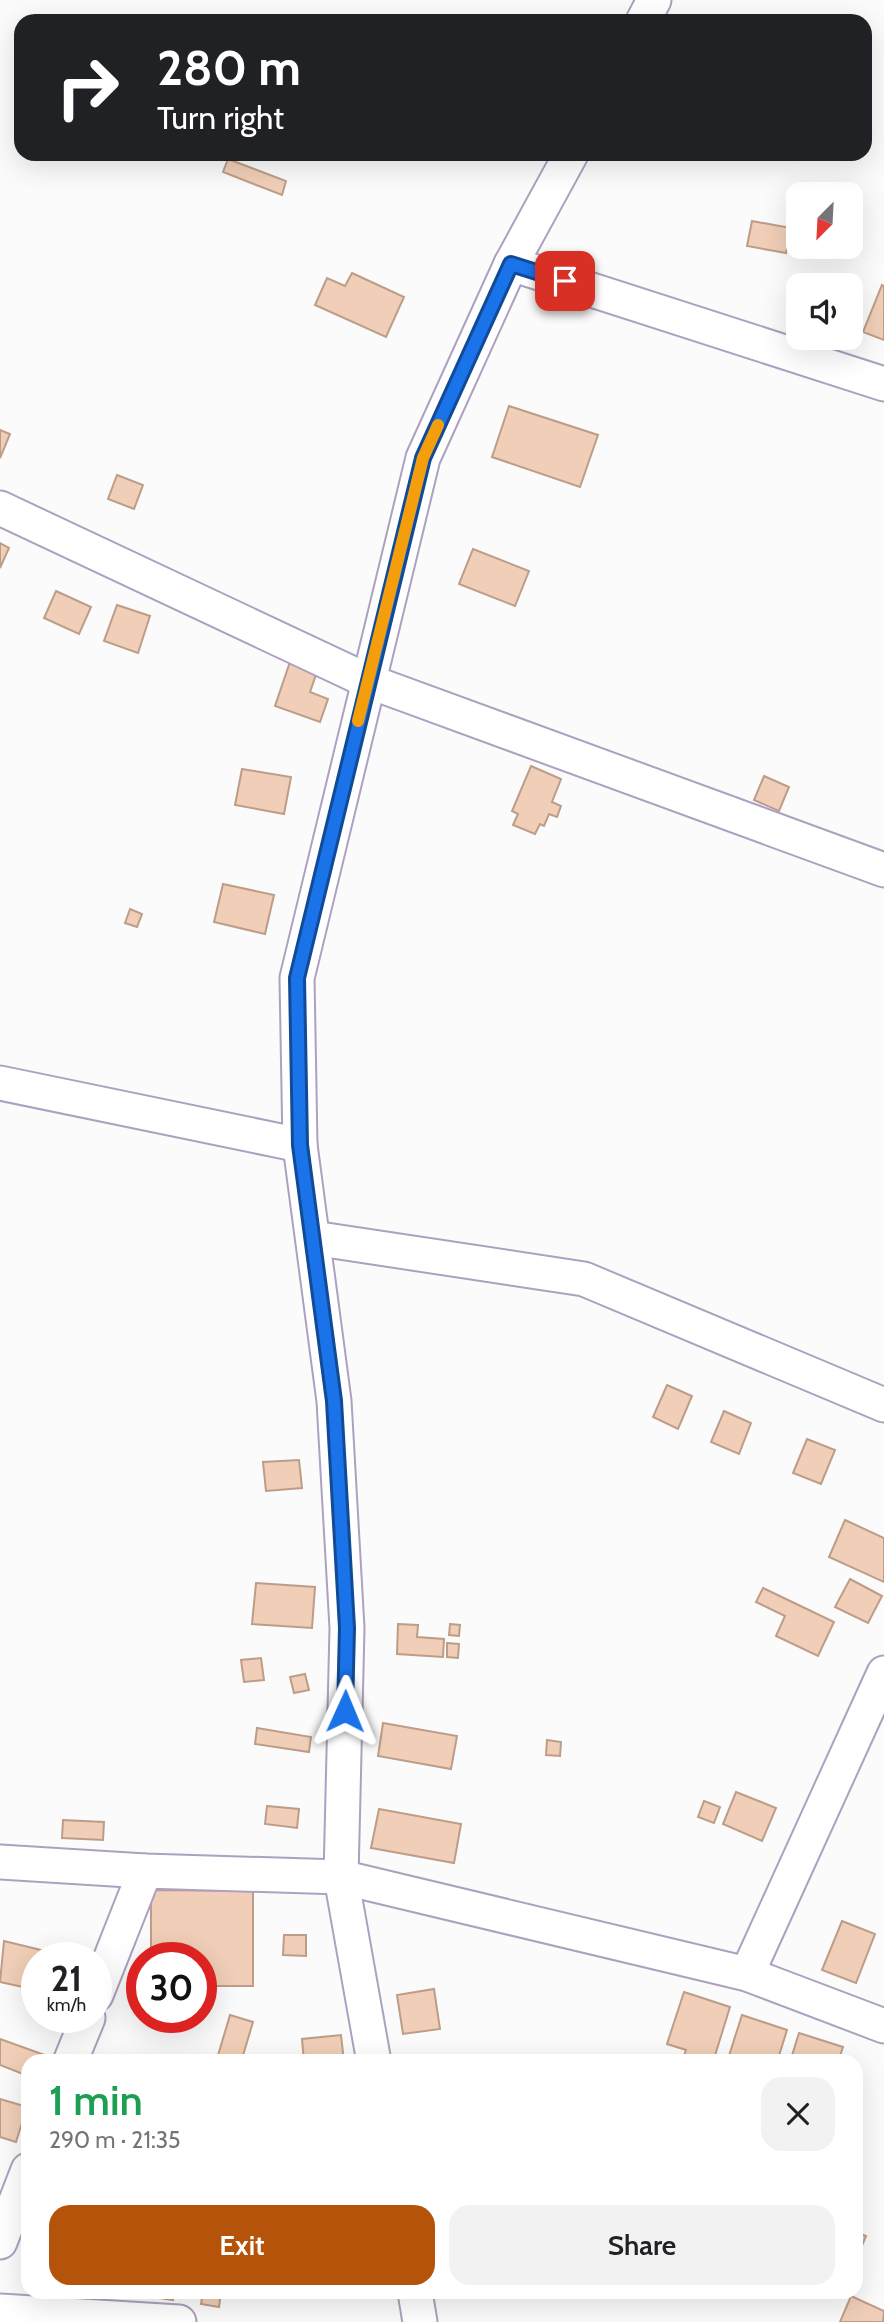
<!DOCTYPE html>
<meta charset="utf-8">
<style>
:root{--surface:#fff;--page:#f2f2f2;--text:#202124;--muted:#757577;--accent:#b45309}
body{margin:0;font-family:Cabin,sans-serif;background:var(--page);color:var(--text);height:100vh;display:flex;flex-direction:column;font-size:26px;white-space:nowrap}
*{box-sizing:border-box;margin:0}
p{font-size:23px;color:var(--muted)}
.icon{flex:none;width:38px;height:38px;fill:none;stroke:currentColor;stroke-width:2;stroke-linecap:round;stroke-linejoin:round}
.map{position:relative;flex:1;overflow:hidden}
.details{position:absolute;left:21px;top:2054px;width:842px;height:245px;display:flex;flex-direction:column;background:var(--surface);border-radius:21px;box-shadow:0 7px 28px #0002}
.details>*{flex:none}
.guide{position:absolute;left:14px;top:14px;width:858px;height:147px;border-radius:21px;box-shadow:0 7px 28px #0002;background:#202124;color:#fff;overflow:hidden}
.needle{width:46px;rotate:204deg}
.fabs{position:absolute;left:786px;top:182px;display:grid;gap:14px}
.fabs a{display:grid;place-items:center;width:77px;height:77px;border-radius:14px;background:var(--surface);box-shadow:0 7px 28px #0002;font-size:35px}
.speed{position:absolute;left:21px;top:1942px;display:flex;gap:14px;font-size:35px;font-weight:700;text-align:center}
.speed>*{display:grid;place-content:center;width:91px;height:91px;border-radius:50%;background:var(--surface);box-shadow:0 7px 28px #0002;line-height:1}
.speed small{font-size:18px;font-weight:400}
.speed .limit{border:10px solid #d22;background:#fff;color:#111}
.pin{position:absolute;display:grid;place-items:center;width:60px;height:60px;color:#fff;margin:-30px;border-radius:14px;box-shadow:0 4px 10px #0006}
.me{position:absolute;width:77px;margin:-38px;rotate:1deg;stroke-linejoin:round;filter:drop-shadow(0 0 5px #0008)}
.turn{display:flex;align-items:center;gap:24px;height:147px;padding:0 28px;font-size:32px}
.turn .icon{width:91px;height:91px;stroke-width:2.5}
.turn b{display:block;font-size:49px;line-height:60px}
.round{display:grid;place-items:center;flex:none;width:74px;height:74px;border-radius:21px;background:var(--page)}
.overview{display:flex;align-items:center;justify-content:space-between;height:119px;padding:0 28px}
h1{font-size:42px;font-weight:600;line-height:52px;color:#1e9e55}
.button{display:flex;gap:14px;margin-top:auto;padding:14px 28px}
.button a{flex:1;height:80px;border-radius:21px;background:var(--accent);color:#fff;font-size:28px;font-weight:600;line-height:80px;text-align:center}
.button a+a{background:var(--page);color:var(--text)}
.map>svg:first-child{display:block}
</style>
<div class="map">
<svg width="884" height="2322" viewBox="0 0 884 2322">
<rect width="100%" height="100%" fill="#fafbfa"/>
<g fill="#f0ceb7" stroke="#bd9d88" stroke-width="2">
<path d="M228 159 286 181 282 195 223 172Z"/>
<path d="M752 221 791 228 786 253 747 246Z"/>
<path d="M352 273 404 297 386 337 315 305 327 278 345 286Z"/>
<path d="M882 285 884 286V340L863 332Z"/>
<path d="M509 406 598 435 580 487 492 457Z"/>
<path d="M0 430 10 434 0 458Z"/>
<path d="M117 475 143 485 134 509 108 499Z"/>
<path d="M0 543 9 548 0 568Z"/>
<path d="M473 549 529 571 515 606 459 584Z"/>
<path d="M56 591 91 607 79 634 44 618Z"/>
<path d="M117 605 150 616 138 653 104 641Z"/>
<path d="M292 656 319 666 310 692 328 699 320 722 275 706Z"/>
<path d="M531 766 561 779 552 802 561 806 557 817 549 814 544 826 540 824 535 834 513 825 518 814 512 811Z"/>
<path d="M242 769 291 777 284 814 235 805Z"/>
<path d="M764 776 789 787 779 811 754 800Z"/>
<path d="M223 884 274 895 265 934 214 922Z"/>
<path d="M130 909 142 914 137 927 125 923Z"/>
<path d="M667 1385 692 1396 678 1429 653 1417Z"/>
<path d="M724 1411 751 1423 739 1454 711 1442Z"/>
<path d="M807 1439 835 1450 821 1484 793 1473Z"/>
<path d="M299 1460 302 1488 266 1491 263 1462Z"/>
<path d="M845 1520 884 1538V1582L829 1557Z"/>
<path d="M850 1579 882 1596 868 1623 835 1607Z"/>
<path d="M256 1583 315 1587 312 1628 252 1624Z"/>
<path d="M763 1588 834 1622 818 1656 776 1636 785 1616 756 1602Z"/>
<path d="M398 1624 418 1625 417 1637 444 1639 443 1657 397 1654Z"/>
<path d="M450 1624 460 1625 459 1636 449 1635Z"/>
<path d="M447 1643 459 1644 458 1658 447 1657Z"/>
<path d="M261 1658 264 1680 244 1682 241 1660Z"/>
<path d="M305 1674 309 1690 294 1693 290 1677Z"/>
<path d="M383 1723 457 1736 451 1769 378 1756Z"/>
<path d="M257 1728 311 1737 309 1752 255 1744Z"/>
<path d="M547 1740 561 1742 560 1756 546 1755Z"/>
<path d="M736 1792 776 1808 762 1841 723 1824Z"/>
<path d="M704 1801 720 1807 714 1823 698 1817Z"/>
<path d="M267 1806 299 1809 297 1828 265 1824Z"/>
<path d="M379 1809 461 1824 454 1863 371 1848Z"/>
<path d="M63 1820 104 1822 103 1840 62 1838Z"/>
<path d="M151 1890 253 1891V1986H201V1958H151Z"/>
<path d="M842 1921 875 1934 856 1983 822 1970Z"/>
<path d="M284 1935H306V1956L283 1955Z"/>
<path d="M4 1941 41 1950 32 1989 0 1982Z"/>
<path d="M434 1989 440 2029 403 2034 397 1995Z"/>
<path d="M684 1992 730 2007 713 2062H682L686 2050 667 2044Z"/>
<path d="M230 2015 253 2022 241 2062H216Z"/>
<path d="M742 2015 787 2030 777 2062H727Z"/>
<path d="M799 2033 843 2047 838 2062H790Z"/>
<path d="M341 2035 344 2062H304L302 2039Z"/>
<path d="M0 2039 50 2057 49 2062H28V2076L0 2065Z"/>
<path d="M0 2099 27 2107 16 2142 0 2137Z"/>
<path d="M856 2232 866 2236 856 2260Z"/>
<path d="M153 2292H173V2300L153 2297Z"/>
<path d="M203 2292H221L219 2307 201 2304Z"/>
<path d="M851 2296 884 2311 883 2322H840Z"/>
</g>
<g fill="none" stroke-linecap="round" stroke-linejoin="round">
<defs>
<g id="minor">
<path d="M643 21 654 0"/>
<path d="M511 264 884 384"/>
<path d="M0 508 368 681 884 870"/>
<path d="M0 1083 300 1145"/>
<path d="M313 1238 584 1279 884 1405"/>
<path d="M0 1862 145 1871 341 1877 747 1974 884 2026"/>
<path d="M747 1974 884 1673"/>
<path d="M96 1995 145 1871"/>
<path d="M70 2062 88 2018"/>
<path d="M374 2062 341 1877 347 1628 334 1401 300 1145 297 978 423 458 511 264 571 154"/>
<path d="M0 2242 28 2170"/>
<path d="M415 2292 420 2322"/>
<path d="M0 2311 179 2322"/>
</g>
</defs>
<use href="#minor" stroke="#aea0c0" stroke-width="37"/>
<use href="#minor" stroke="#fff" stroke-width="33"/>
</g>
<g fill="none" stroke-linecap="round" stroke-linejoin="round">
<defs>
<path id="route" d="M345 1711 347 1628 334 1401 300 1145 297 978 423 458 511 264 565 281"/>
</defs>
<use href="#route" stroke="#114b97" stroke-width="18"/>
<use href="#route" stroke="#1a73e8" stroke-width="12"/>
<path stroke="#f59e0b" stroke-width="12" d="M358 721 423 458 438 425"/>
</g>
</svg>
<div class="fabs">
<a><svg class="needle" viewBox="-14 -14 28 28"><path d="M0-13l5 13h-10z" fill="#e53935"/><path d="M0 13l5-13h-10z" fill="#757577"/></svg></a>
<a><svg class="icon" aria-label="sound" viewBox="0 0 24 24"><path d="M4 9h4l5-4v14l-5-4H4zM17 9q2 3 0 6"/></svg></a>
</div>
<div class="speed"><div>21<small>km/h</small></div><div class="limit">30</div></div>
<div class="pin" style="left:565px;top:281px;background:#d93025"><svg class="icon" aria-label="arrive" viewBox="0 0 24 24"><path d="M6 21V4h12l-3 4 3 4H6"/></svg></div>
<svg class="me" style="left:345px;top:1711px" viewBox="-20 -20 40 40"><path d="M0-17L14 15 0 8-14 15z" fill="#1a73e8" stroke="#fff" stroke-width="4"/></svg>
<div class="guide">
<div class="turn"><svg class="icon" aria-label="right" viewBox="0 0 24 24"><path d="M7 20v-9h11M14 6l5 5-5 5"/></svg><div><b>280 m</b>Turn right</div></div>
</div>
<section class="details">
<div class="overview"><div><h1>1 min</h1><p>290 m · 21:35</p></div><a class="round"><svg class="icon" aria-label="close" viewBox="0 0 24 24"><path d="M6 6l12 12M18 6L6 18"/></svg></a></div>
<div class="button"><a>Exit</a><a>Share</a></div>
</section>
</div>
